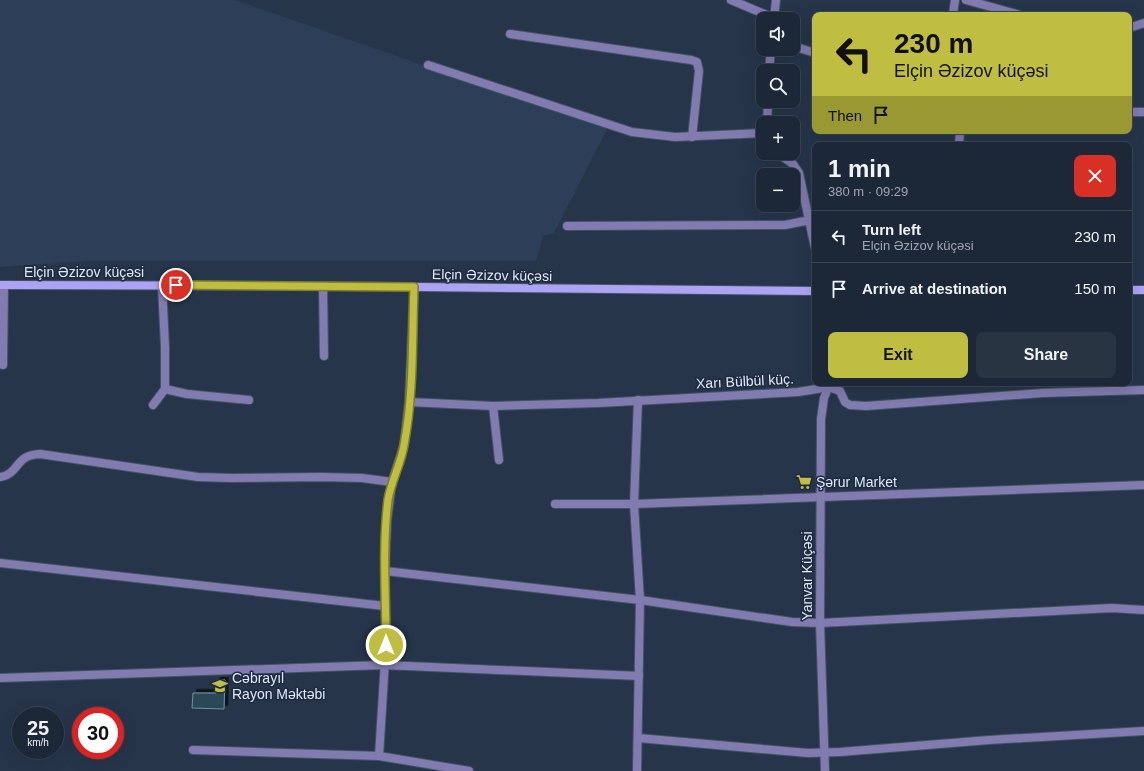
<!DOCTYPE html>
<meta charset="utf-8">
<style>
:root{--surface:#1c2838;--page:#293443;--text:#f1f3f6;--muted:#a0a6ae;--line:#3a4453;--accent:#c0be40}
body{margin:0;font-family:Arial,sans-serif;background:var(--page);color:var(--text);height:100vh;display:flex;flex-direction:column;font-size:15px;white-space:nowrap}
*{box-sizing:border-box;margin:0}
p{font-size:13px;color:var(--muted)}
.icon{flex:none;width:22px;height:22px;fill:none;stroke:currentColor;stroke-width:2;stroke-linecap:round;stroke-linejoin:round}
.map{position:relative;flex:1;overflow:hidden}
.side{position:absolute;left:812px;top:142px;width:320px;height:244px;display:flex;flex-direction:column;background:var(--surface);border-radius:8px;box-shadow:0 4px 16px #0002,0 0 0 1px var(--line)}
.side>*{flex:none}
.hud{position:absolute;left:812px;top:12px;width:320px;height:122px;border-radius:8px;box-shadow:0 4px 16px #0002,0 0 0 1px var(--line);background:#c0be40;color:#111;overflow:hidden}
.controls{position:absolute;left:756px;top:12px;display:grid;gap:8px}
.controls a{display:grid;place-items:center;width:44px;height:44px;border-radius:8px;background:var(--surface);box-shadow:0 4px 16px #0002,0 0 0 1px var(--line);font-size:20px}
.speed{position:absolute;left:12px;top:707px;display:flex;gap:8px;font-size:20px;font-weight:700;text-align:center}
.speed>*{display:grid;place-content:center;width:52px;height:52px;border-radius:50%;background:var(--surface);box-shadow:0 4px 16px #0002,0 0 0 1px var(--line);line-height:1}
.speed small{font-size:10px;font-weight:400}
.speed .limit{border:6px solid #d22;background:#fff;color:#111}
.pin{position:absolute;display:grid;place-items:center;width:34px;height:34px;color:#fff;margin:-17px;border:2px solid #fff;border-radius:50%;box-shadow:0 1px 4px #0007}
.me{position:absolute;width:44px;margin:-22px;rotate:0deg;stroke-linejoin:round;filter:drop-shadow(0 0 3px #0008)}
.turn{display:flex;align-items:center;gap:14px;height:84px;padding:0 16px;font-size:18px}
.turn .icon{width:52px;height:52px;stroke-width:2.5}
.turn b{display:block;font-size:28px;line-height:34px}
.then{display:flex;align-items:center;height:38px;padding:0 16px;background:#0003;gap:8px;font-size:15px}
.round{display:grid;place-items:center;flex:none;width:42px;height:42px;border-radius:8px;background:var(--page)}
.overview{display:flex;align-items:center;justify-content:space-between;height:68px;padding:0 16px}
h1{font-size:24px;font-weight:700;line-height:30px}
.action{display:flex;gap:8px;margin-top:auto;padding:8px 16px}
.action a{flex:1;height:46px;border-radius:8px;background:var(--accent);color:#111;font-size:16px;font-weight:700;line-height:46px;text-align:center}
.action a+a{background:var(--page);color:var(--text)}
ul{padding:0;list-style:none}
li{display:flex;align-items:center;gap:12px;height:52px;padding:0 16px;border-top:1px solid var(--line)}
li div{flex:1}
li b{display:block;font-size:15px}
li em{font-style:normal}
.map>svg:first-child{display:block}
</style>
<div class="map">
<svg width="1144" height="771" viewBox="0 0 1144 771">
<defs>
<filter id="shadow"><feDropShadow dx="3.5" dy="-3.5" stdDeviation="0" flood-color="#0009"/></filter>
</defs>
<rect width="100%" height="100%" fill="#26354a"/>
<path fill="#2c3e58" d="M0 0H235L607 129 554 233 543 236 536 261H87L0 267Z"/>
<path fill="#2b4a58" stroke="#7091a0" filter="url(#shadow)" d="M217 680H225L224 709 192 708 193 693H216Z"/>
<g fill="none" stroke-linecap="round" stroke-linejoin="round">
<defs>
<g id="street">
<path d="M731 0 774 18"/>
<path d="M966 0 1020 15"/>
<path d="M953 15 955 0"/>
<path d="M774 19 776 0"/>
<path d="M1129 28 1144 23"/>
<path d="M510 34 691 60 697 62 699 71 692 137"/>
<path d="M793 46 815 53"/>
<path d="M428 65 632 132 675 137 763 133"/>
<path d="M769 71 771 49"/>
<path d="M1129 112H1144"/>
<path d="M767 123 768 101"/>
<path d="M959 145 960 131"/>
<path d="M777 153 793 164 799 173 815 248"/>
<path d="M567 226 785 225 815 219"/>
<path d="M323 286 324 356"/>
<path d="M3 365 4 285"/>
<path d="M165 389 187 394 249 400"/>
<path d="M409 402 493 406 598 403 798 392 829 387 840 391 845 402 850 405 866 406 1042 393 1144 390"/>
<path d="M153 405 165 389V347L162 285"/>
<path d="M493 406 499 460"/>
<path d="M0 477C20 474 14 455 40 454L198 477 232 478 321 477 362 478 392 482"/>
<path d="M555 504H634L1144 485"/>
<path d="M0 563 385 606"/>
<path d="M385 571 640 600 792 622 820 623 1112 608 1144 610"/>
<path d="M0 678 384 665 639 676"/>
<path d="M638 738 808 753 840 752 989 740 1144 731"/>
<path d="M193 750 379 756 469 771"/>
<path d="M379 756 386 645 385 571 387 520 392 482 404 445 409 402 414 287"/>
<path d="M637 771 640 600 634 504 638 400"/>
<path d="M825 771 820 623 821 419 824 398 830 383"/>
</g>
<g id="secondary">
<path d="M0 285 323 286 815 291"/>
<path d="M1129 290H1144"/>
</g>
</defs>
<use href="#street" stroke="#445266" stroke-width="10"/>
<use href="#secondary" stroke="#445266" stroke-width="10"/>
<use href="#street" stroke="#817baf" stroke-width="8"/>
<use href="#secondary" stroke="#ada3f5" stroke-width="8"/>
</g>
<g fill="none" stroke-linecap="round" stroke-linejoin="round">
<defs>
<path id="route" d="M176 285 414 287C412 339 414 393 404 445 401 464 391 481 388 500 382 548 386 597 386 645"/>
</defs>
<use href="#route" stroke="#7d7c2a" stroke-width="10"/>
<use href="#route" stroke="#c0be40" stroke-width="7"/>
</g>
<defs>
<symbol id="supermarket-bare" viewBox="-9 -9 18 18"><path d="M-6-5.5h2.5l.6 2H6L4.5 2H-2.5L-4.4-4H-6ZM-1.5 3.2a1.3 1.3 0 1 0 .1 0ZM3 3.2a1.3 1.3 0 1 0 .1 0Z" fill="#c0be40" stroke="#1d2a40" stroke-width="2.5" paint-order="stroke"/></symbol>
<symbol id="school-bare" viewBox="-9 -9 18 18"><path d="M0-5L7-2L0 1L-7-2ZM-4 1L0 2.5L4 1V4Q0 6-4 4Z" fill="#c0be40" stroke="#1d2a40" stroke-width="2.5" paint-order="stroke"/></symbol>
</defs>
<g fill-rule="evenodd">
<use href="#supermarket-bare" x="793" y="471" width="22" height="22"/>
<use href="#school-bare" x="209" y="675" width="22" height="22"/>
</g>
<g text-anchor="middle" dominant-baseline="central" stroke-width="3" stroke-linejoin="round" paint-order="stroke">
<g font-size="14" fill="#e0eaf8" stroke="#1d2a40">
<text x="84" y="272">Elçin Əzizov küçəsi</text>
<text transform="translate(492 275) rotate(1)">Elçin Əzizov küçəsi</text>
<text transform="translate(745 381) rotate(-3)">Xarı Bülbül küç.</text>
<text transform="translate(807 576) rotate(-90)">Yanvar Küçəsi</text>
</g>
<g font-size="14" fill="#e0eaf8" stroke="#1d2a40" text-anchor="start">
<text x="816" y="482">Şərur Market</text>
<text x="232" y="678">Cəbrayıl<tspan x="232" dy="16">Rayon Məktəbi</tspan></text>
</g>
</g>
</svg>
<div class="controls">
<a><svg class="icon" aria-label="sound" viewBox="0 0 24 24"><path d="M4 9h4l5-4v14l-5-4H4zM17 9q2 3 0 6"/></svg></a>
<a><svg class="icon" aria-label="search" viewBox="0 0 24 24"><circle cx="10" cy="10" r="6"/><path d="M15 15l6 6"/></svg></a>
<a>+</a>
<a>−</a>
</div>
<div class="speed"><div>25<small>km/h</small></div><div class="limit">30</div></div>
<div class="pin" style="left:176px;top:285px;background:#d93025"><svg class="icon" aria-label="arrive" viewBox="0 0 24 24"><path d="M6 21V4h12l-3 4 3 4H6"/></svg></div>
<svg class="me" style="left:386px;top:645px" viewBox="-20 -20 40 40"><circle r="17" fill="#c0be40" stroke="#fff" stroke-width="3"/><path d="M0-11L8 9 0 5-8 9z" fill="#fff"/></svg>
<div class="hud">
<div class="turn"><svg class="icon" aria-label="left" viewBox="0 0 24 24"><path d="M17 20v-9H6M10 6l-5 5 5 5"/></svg><div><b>230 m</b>Elçin Əzizov küçəsi</div></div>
<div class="then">Then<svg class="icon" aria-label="arrive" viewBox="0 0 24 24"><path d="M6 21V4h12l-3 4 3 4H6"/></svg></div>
</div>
<section class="side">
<div class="overview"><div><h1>1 min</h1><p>380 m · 09:29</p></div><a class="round" style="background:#d93025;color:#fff"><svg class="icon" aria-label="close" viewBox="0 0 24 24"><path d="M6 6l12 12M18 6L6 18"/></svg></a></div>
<ul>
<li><svg class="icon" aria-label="left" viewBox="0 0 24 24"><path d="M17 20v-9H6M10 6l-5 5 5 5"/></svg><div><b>Turn left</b><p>Elçin Əzizov küçəsi</p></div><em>230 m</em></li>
<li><svg class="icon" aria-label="arrive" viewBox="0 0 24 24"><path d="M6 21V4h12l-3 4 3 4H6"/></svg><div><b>Arrive at destination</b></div><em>150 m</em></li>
</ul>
<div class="action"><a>Exit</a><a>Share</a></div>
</section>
</div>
